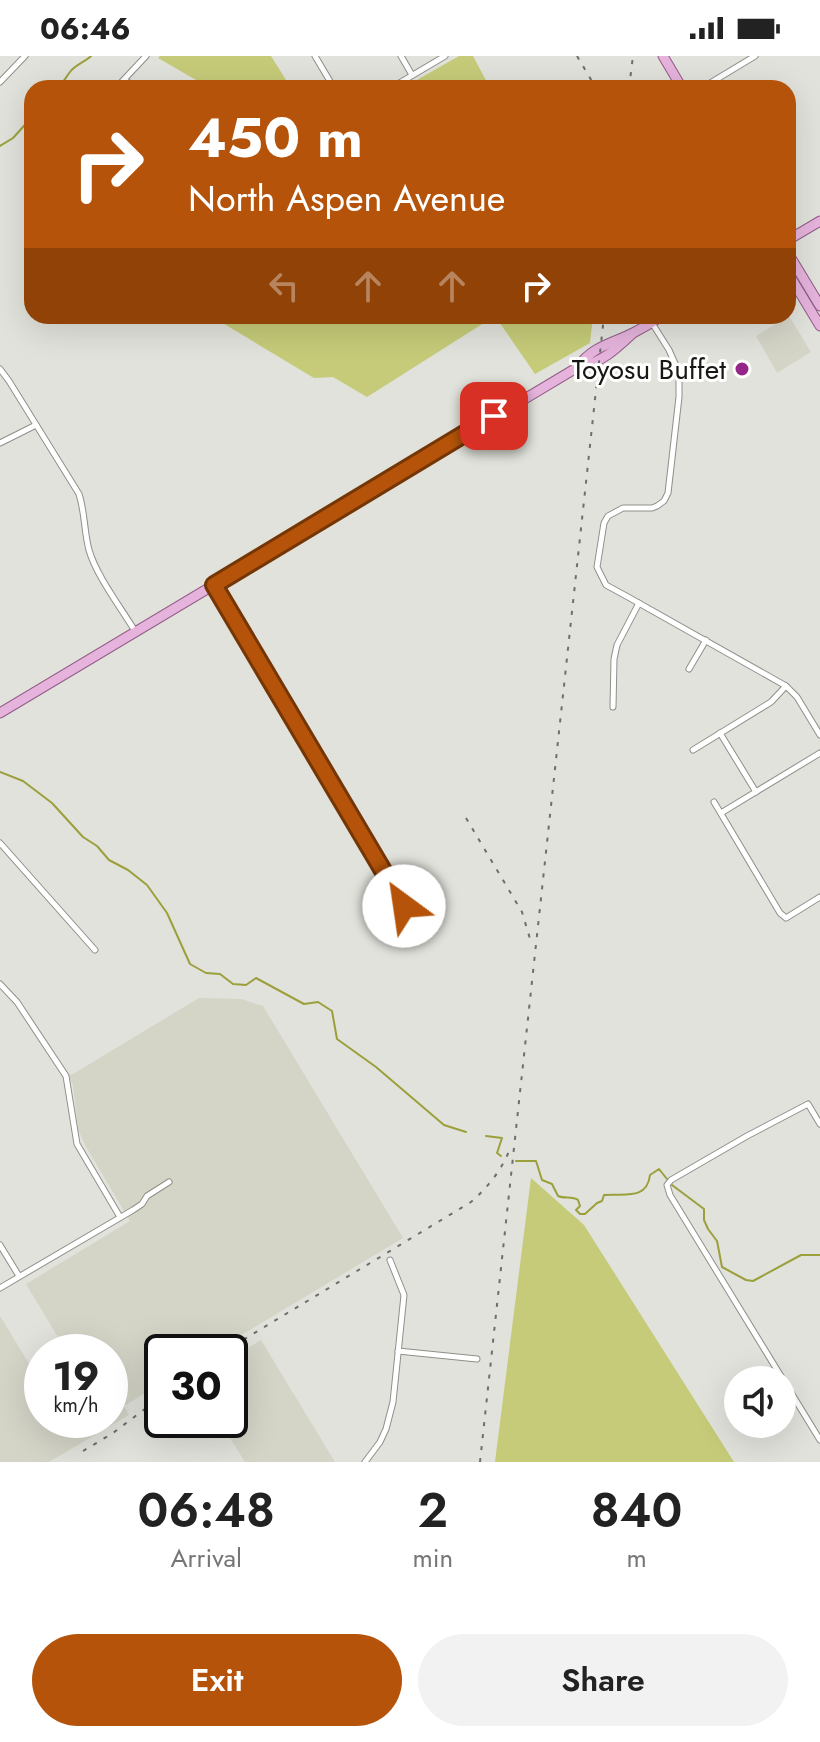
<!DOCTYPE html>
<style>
:root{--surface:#fff;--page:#f2f2f2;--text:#222;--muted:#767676;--accent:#b45309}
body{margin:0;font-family:Jost,sans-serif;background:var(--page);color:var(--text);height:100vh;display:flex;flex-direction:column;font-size:30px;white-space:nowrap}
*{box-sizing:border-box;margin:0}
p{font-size:26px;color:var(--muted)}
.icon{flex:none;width:44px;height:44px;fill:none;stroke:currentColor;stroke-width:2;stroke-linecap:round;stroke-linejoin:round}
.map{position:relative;height:1406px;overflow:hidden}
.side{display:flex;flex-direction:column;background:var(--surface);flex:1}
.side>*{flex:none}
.hud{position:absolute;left:24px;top:24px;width:772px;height:244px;border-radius:24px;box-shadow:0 8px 32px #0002;background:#b45309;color:#fff;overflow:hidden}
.tools{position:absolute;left:724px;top:1310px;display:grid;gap:16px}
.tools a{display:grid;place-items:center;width:72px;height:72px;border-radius:50%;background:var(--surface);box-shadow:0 8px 32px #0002;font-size:40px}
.speed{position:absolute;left:24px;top:1278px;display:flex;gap:16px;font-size:40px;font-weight:700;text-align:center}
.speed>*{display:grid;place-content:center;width:104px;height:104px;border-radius:50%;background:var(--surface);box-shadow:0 8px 32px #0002;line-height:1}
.speed small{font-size:20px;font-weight:400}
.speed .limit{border:4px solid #111;border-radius:12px;background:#fff;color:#111}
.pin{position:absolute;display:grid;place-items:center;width:68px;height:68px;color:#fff;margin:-34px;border-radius:16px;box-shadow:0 4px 12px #0006}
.me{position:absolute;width:88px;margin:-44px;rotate:329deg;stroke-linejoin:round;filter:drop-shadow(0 0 6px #0008)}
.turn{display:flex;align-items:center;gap:28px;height:168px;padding:0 32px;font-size:36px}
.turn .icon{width:104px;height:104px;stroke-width:2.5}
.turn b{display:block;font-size:56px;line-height:68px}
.lanes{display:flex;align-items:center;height:76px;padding:0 32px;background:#0003;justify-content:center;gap:40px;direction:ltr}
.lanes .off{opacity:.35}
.eta{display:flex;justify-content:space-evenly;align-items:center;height:136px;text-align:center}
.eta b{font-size:48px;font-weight:600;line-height:56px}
.cta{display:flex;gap:16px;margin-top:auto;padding:16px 32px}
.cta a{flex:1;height:92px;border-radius:48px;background:var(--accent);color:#fff;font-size:32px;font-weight:600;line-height:92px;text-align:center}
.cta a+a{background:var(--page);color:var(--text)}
.status{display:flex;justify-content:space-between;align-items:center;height:56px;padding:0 40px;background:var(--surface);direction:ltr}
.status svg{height:22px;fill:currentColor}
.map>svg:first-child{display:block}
</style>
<div class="status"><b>06:46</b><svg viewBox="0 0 49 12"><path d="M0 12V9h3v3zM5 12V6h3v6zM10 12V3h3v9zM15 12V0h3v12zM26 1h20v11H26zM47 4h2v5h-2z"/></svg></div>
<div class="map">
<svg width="820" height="1406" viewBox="0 0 820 1406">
<rect width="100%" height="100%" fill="#e1e2db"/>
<g fill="#d4d5c7">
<path d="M789 260 811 296 777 317 756 280Z"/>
<path d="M199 942 241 943 263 950 403 1182 213 1296H162V1327L124 1350 129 1359 49 1406H0V1260L36 1319 42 1315V1364H110V1296H67L26 1228 130 1165 85 1089 78 1073 73 1029 68 1019 73 1018Z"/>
<path d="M261 1284 335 1406H245L219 1364H230V1303Z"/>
</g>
<g fill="#c5cb78">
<path d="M160 0H271L291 32H210L158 2Z"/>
<path d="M459 0H473L490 32H403Z"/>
<path d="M211 260H593L590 287 535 318 495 260 367 341 333 321 314 322Z"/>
<path d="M531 1122 584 1169 734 1406H495Z"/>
</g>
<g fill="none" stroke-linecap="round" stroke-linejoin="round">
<g stroke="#9ba03c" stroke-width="2">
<path d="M58 32C63 27 66 21 70 16 75 9 85 6 91 0"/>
<path d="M0 90 13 82 32 61"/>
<path d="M0 716 23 725 52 747 83 781 97 790 109 804 128 814 147 829 167 857 190 908 206 917 220 918 233 928 246 929 256 922 304 948 318 946 332 955 337 983 376 1011 444 1069 466 1076"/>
<path d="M486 1080 502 1082 497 1097 501 1100"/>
<path d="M516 1105H536L542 1124 552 1128 558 1140C565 1143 572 1140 578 1144L580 1150 576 1154 580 1158H585L597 1147 602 1145 604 1139C623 1137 647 1145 650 1119L659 1113 667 1123"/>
<path d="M672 1129 704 1153V1164L708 1173 717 1185 722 1211 746 1224 753 1225 801 1199H820"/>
</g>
<defs>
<g id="minor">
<path d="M315 0 334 32"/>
<path d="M401 0 412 19"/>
<path d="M124 24 138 32"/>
<path d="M0 26 25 0"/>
<path d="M116 32 146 0"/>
<path d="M391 32 445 0"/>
<path d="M702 32 755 0"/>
<path d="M32 124V129"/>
<path d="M652 267 669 294 677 312 679 324V341L668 437 664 445 657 450 652 452H623L608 460 604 467 597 511 606 529 628 541 786 630 797 641 820 679"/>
<path d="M0 313 9 325 79 438C85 457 84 475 89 494 96 519 121 552 135 575"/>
<path d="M0 387 36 369"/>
<path d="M214 529 404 850"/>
<path d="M689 613 706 584"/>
<path d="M613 651 614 603 617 589 639 547"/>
<path d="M720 677 756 736"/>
<path d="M693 694 771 646 786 630"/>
<path d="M714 746 780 857 786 862 820 841"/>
<path d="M721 757 820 697"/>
<path d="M0 787 95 894"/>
<path d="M0 928 17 946 66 1020 77 1088 120 1161"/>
<path d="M820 1068 808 1048 747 1080 671 1124 667 1129 670 1139 820 1384"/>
<path d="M0 1189 19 1220"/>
<path d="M0 1232 133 1154 142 1148 147 1140 169 1126"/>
<path d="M398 1295 477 1303"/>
<path d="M365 1406 380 1386 386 1373 393 1346 404 1239 390 1204"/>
</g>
<g id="primary">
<path d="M663 0 682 32"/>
<path d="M788 184 820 165"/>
<path d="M788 197 820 250"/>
<path d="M788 217 820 270"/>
<path d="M578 311C591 291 613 287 633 277 643 272 653 266 662 260"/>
<path d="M0 657 578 311C600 308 616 293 632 278"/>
</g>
</defs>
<use href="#minor" stroke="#8f9089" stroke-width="7"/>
<use href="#primary" stroke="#915c87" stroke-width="11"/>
<use href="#minor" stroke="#fff" stroke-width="5"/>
<use href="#primary" stroke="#e5b3dc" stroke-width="9"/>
<g stroke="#6e6f6b" stroke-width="2" stroke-dasharray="4 8" stroke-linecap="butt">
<path d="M577 0 596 32"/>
<path d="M629 32 633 0"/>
<path d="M466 762 522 856 531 886"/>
<path d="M223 1296 471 1146C488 1131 501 1115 510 1093"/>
<path d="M83 1395 113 1377 162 1340"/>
<path d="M480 1406 604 260"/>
</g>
</g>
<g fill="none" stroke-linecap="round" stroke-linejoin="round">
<defs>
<path id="route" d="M404 850 214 529 494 360"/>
</defs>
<use href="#route" stroke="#753606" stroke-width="20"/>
<use href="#route" stroke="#b45309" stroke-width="14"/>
</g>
<circle fill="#952687" stroke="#fffffe" stroke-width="3" cx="742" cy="313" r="8"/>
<g text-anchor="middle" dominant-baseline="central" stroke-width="6" stroke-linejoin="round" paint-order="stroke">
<g font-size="28" fill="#171715" stroke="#fffffe" text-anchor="end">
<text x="726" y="313">Toyosu Buffet</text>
</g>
</g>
</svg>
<div class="tools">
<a><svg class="icon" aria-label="sound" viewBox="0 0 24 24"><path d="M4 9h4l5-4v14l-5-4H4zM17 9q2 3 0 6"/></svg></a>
</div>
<div class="speed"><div>19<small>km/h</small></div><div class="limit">30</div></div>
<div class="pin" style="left:494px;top:360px;background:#d93025"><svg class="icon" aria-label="arrive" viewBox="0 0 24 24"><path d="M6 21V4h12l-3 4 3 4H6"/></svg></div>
<svg class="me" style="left:404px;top:850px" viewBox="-20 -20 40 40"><circle r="19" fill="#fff"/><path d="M0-13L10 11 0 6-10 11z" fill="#b45309"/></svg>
<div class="hud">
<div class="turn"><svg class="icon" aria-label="right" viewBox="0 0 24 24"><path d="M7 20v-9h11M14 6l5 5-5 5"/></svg><div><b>450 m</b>North Aspen Avenue</div></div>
<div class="lanes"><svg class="icon off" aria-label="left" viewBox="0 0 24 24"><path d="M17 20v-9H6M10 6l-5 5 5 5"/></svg><svg class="icon off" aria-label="ahead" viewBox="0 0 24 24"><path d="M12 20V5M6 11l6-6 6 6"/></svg><svg class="icon off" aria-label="ahead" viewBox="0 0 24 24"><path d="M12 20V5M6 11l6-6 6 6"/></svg><svg class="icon" aria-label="right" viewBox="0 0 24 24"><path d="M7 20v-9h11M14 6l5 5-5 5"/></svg></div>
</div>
</div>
<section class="side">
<div class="eta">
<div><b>06:48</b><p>Arrival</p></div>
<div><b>2</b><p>min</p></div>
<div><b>840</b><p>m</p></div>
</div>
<div class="cta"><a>Exit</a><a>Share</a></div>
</section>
